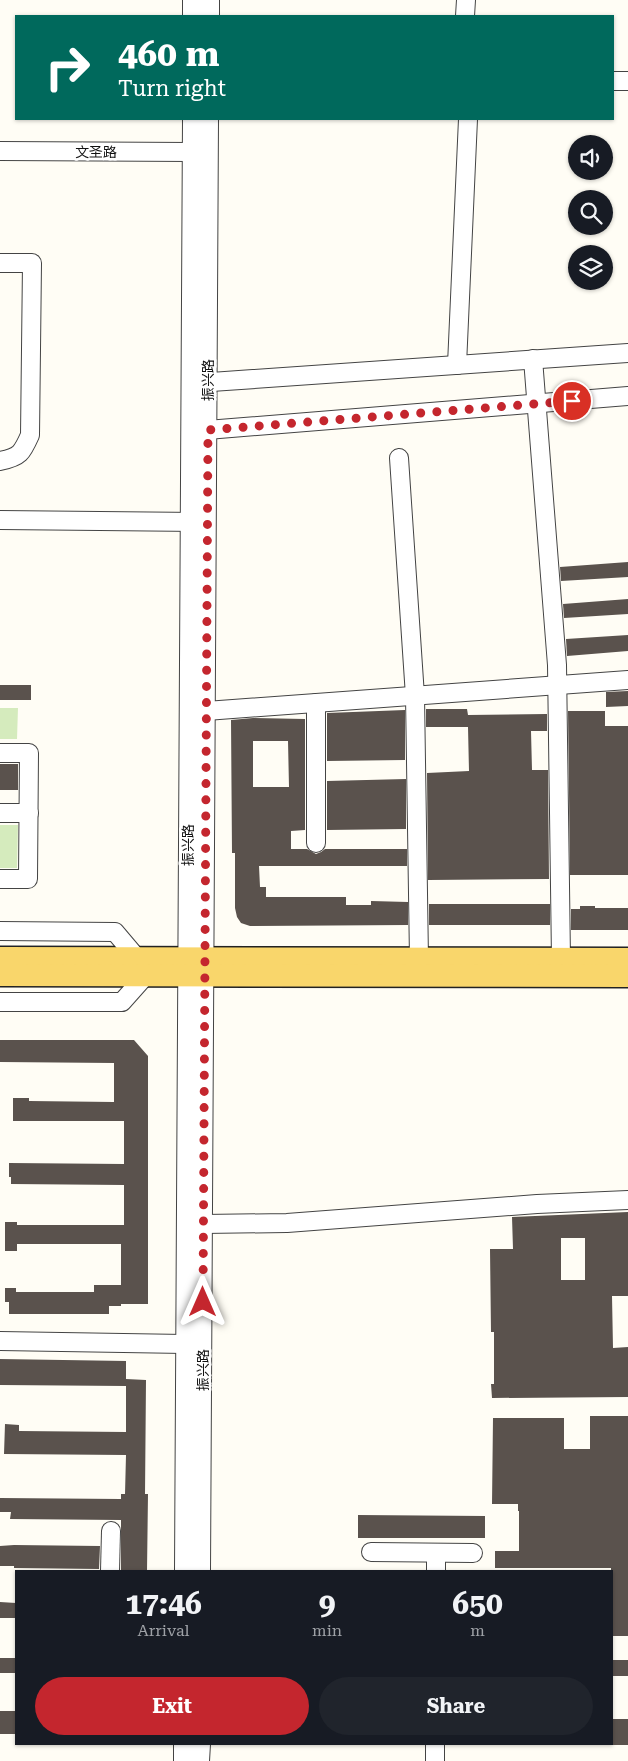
<!DOCTYPE html>
<meta charset="utf-8">
<style>
:root{--surface:#171b24;--page:#20242c;--text:#f1f3f6;--muted:#9ea1a6;--accent:#c4262e}
body{margin:0;font-family:"Roboto Serif","Noto Sans SC",serif;background:var(--page);color:var(--text);height:100vh;display:flex;flex-direction:column;font-size:19px;white-space:nowrap}
*{box-sizing:border-box;margin:0}
p{font-size:16px;color:var(--muted)}
.icon{flex:none;width:28px;height:28px;fill:none;stroke:currentColor;stroke-width:2;stroke-linecap:round;stroke-linejoin:round}
.map{position:relative;flex:1;overflow:hidden}
.sheet{position:absolute;left:15px;top:1570px;width:598px;height:175px;display:flex;flex-direction:column;background:var(--surface);border-radius:0px;box-shadow:0 1px 4px #0004}
.sheet>*{flex:none}
.guide{position:absolute;left:15px;top:15px;width:599px;height:105px;border-radius:0px;box-shadow:0 1px 4px #0004;background:#00695c;color:#fff;overflow:hidden}
.tools{position:absolute;left:568px;top:135px;display:grid;gap:10px}
.tools a{display:grid;place-items:center;width:45px;height:45px;border-radius:50%;background:var(--surface);box-shadow:0 1px 4px #0004;font-size:25px}
.pin{position:absolute;display:grid;place-items:center;width:42px;height:42px;color:#fff;margin:-21px;border:2px solid #fff;border-radius:50%;box-shadow:0 1px 5px #0007}
.me{position:absolute;width:55px;margin:-28px;rotate:0deg;stroke-linejoin:round;filter:drop-shadow(0 0 4px #0008)}
.turn{display:flex;align-items:center;gap:18px;height:105px;padding:0 20px;font-size:22px}
.turn .icon{width:65px;height:65px;stroke-width:2.5}
.turn b{display:block;font-size:35px;line-height:42px}
.eta{display:flex;justify-content:space-evenly;align-items:center;height:85px;text-align:center}
.eta b{font-size:30px;font-weight:700;line-height:35px}
.action{display:flex;gap:10px;margin-top:auto;padding:10px 20px}
.action a{flex:1;height:58px;border-radius:30px;background:var(--accent);color:#fff;font-size:20px;font-weight:700;line-height:58px;text-align:center}
.action a+a{background:var(--page);color:var(--text)}
.map>svg:first-child{display:block}
</style>
<div class="map">
<svg width="628" height="1761" viewBox="0 0 628 1761">
<rect width="100%" height="100%" fill="#fffdf5"/>
<g fill="#d5ebbd">
<path d="M0 708H18L17 739H0Z"/>
<path d="M0 825H18L17 868H0Z"/>
</g>
<g fill="#5a524d" fill-rule="evenodd">
<path d="M628 562V577L561 581 560 567Z"/>
<path d="M628 599V614L564 618 563 604Z"/>
<path d="M628 635V651L567 656 566 639Z"/>
<rect x="0" y="685" width="31" height="15"/>
<path d="M628 691V706L606 707V692Z"/>
<path d="M426 709H467L468 715 547 714V731H531L532 770H548L549 879 428 880 427 773 469 771 468 727H426Z"/>
<path d="M405 710V760L327 761V713Z"/>
<path d="M568 711H605V726H628V875H570Z"/>
<path d="M253 718 305 719V830L291 831V849H307L316 854 321 852 325 849H407V866H259L260 887H266V897H346V905H371V901L408 902V925L250 926 241 923 237 917 235 908V853H232L231 720ZM253 741H288L289 787H253Z"/>
<rect x="0" y="764" width="18" height="26"/>
<path d="M406 779V829L327 830V781Z"/>
<rect x="429" y="904" width="121" height="21"/>
<path d="M580 906H595V908H628V930H571V909H580Z"/>
<path d="M0 1040H134L148 1056V1304H121V1306H109V1314H9V1302H5V1288H16V1292H94V1285H121V1244H17V1251H5V1222H17V1225H124V1185L11 1184V1177H9V1163L124 1164V1121H13V1098H29V1101L114 1102V1063L0 1062Z"/>
<path d="M628 1212V1296H612L613 1348 628 1347V1397L492 1398 491 1384H494V1332H491L490 1249H513L512 1217ZM561 1238H585V1280H561Z"/>
<path d="M0 1359 126 1361V1379L146 1380 145 1494H148L147 1571H121V1520L10 1519 11 1512H0V1498L121 1499V1494H125L126 1455 4 1454 5 1424 19 1425V1431L126 1432V1386L0 1385Z"/>
<path d="M590 1416H628V1636H611V1568H495V1551H519V1511H518V1504H492L493 1418H564V1449H590Z"/>
<path d="M358 1515 485 1516V1538H358Z"/>
<path d="M14 1545 100 1546 99 1569 14 1568V1566H0V1546Z"/>
<path d="M0 1602 16 1603V1618H0Z"/>
<rect x="0" y="1658" width="16" height="15"/>
<rect x="611" y="1660" width="17" height="16"/>
<rect x="0" y="1711" width="16" height="23"/>
<rect x="611" y="1719" width="17" height="26"/>
</g>
<g fill="none" stroke-linecap="round" stroke-linejoin="round">
<defs>
<g id="minor">
<path d="M192 16V0"/>
<path d="M210 16V0"/>
<path d="M465 16 466 0"/>
<path d="M612 81H628"/>
<path d="M0 151 192 152"/>
<path d="M0 263H32L30 435C22 453 20 457 0 461"/>
<path d="M533 359 557 665 561 959"/>
<path d="M457 365 468 119"/>
<path d="M211 382 628 353"/>
<path d="M207 430 628 396"/>
<path d="M399 458 415 696 419 959"/>
<path d="M0 520 199 522"/>
<path d="M316 703V843"/>
<path d="M206 711 628 680"/>
<path d="M0 753H29L28 879H0"/>
<path d="M0 813H29"/>
<path d="M0 931 115 932 137 958"/>
<path d="M0 1002H122L146 975"/>
<path d="M203 1224 287 1223 537 1204 628 1200"/>
<path d="M0 1341 185 1344"/>
<path d="M371 1552 473 1553"/>
<path d="M110 1571 111 1531"/>
<path d="M184 1571 192 119"/>
<path d="M201 1571 209 119"/>
<path d="M436 1571V1553"/>
<path d="M183 1761V1744"/>
<path d="M200 1761 201 1744"/>
<path d="M435 1761V1744"/>
</g>
<g id="major">
<path d="M0 958 628 959"/>
<path d="M0 975 628 976"/>
</g>
</defs>
<use href="#minor" stroke="#444" stroke-width="20"/>
<use href="#major" stroke="#222" stroke-width="25"/>
<use href="#minor" stroke="#fff" stroke-width="18"/>
<use href="#major" stroke="#f9d66b" stroke-width="22"/>
</g>
<g fill="none" stroke-linecap="round" stroke-linejoin="round">
<path stroke="#c4262e" stroke-width="9" stroke-dasharray="0 16.2" d="M203 1302 208 430 572 401"/>
</g>
<g text-anchor="middle" dominant-baseline="central" stroke-width="5" stroke-linejoin="round" paint-order="stroke">
<g font-size="14" fill="#111" stroke="#fff">
<text x="96" y="152">文圣路</text>
<text transform="translate(208 380) rotate(-90)">振兴路</text>
<text transform="translate(188 845) rotate(-90)">振兴路</text>
<text transform="translate(203 1370) rotate(-90)">振兴路</text>
</g>
</g>
</svg>
<div class="tools">
<a><svg class="icon" aria-label="sound" viewBox="0 0 24 24"><path d="M4 9h4l5-4v14l-5-4H4zM17 9q2 3 0 6"/></svg></a>
<a><svg class="icon" aria-label="search" viewBox="0 0 24 24"><circle cx="10" cy="10" r="6"/><path d="M15 15l6 6"/></svg></a>
<a><svg class="icon" aria-label="layers" viewBox="0 0 24 24"><path d="M12 4l9 5-9 5-9-5zM3 14l9 5 9-5"/></svg></a>
</div>
<div class="pin" style="left:572px;top:401px;background:#d93025"><svg class="icon" aria-label="arrive" viewBox="0 0 24 24"><path d="M6 21V4h12l-3 4 3 4H6"/></svg></div>
<svg class="me" style="left:203px;top:1302px" viewBox="-20 -20 40 40"><path d="M0-17L14 15 0 8-14 15z" fill="#c4262e" stroke="#fff" stroke-width="4"/></svg>
<div class="guide">
<div class="turn"><svg class="icon" aria-label="right" viewBox="0 0 24 24"><path d="M7 20v-9h11M14 6l5 5-5 5"/></svg><div><b>460 m</b>Turn right</div></div>
</div>
<section class="sheet">
<div class="eta">
<div><b>17:46</b><p>Arrival</p></div>
<div><b>9</b><p>min</p></div>
<div><b>650</b><p>m</p></div>
</div>
<div class="action"><a>Exit</a><a>Share</a></div>
</section>
</div>
